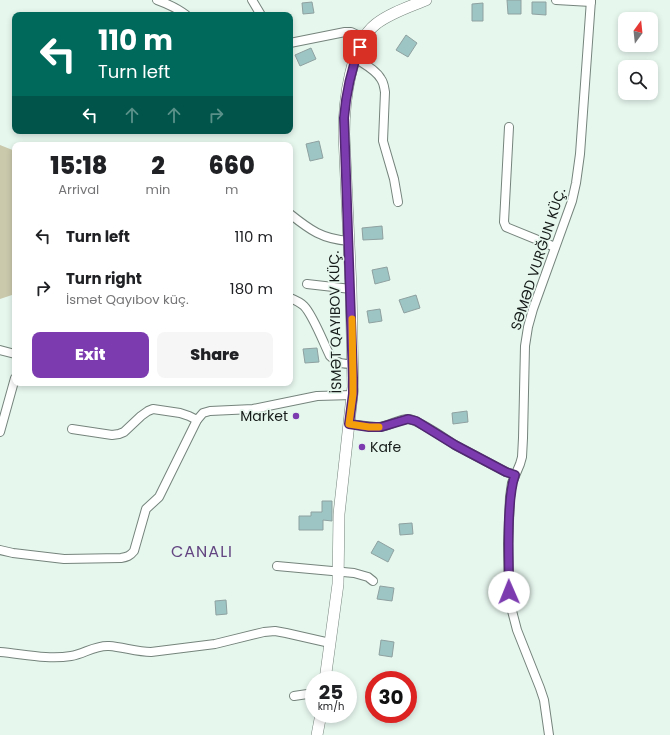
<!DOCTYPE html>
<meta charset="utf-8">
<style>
:root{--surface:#fff;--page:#f6f6f6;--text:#202124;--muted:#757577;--accent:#7c3cb0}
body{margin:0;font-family:Poppins,sans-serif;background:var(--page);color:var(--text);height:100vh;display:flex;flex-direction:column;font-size:15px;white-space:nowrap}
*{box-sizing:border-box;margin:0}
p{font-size:13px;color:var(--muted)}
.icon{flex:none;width:22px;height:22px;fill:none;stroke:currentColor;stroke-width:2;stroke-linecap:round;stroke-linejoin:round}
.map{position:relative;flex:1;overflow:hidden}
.panel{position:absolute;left:12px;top:142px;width:281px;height:244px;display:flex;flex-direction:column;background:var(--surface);border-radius:8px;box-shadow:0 2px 6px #0003}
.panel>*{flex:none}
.top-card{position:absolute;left:12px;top:12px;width:281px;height:122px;border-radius:8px;box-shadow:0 2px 6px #0003;background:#00695c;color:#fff;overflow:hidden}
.needle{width:26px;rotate:15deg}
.fabs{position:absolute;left:618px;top:12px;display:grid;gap:8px}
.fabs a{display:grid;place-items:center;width:40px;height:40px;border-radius:8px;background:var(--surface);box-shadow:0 2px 6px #0003;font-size:20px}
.speed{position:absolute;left:305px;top:671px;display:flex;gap:8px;font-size:20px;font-weight:700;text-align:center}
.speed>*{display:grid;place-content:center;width:52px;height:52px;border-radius:50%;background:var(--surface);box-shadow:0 2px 6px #0003;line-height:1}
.speed small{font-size:10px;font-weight:400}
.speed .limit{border:6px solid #d22;background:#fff;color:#111}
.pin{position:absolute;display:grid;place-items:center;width:34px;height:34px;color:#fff;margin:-17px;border-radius:8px;box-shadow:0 2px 6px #0006}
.me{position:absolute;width:44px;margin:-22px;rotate:359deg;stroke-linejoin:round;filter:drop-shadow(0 0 3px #0008)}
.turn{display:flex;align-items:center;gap:14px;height:84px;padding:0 20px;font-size:18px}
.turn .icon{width:52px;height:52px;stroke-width:2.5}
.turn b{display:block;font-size:28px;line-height:34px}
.lanes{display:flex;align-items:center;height:38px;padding:0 20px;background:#0003;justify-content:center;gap:20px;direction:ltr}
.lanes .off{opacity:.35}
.eta{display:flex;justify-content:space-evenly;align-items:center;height:68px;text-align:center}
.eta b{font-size:24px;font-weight:800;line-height:28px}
.button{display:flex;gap:8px;margin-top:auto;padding:8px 20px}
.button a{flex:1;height:46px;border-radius:8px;background:var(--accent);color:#fff;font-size:16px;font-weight:800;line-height:46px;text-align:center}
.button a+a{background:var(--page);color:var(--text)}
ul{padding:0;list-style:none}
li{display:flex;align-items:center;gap:12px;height:52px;padding:0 20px}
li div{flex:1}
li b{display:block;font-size:15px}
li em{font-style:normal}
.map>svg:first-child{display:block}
</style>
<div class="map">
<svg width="670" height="735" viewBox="0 0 670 735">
<rect width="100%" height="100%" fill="#e6f7ee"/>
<path fill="#cac9ac" d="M0 145 15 151V294L0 299Z"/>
<g fill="#9cc5c3" stroke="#8fa1a0">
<path d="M507 0H521V14H508Z"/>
<path d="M312 2 314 13 303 14 302 3Z"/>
<path d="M532 2H546V15L532 14Z"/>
<path d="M483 3V21H472V4Z"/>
<path d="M406 35 417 43 408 57 396 50Z"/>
<path d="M311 48 316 59 300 66 295 55Z"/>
<path d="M319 141 323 158 310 161 306 144Z"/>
<path d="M382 226 383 239 363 240 362 228Z"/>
<path d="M387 267 390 280 375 284 372 270Z"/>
<path d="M416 295 420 308 404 313 399 300Z"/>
<path d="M380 309 382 321 369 323 367 311Z"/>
<path d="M317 348 319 362 305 363 303 349Z"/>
<path d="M467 411 468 422 453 424 452 413Z"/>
<path d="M322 501H332V521L323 520V530H299V516H311V512H322Z"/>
<path d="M412 523 413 534 400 535 399 524Z"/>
<path d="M378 541 394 550 388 562 371 553Z"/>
<path d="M380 586 394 588 392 601 377 599Z"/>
<path d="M226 600 227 614 216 615 215 601Z"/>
<path d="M381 640 394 642 392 657 379 655Z"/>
</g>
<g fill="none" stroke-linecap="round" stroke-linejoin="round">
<defs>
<g id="street">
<path d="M157 0C168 4 177 8 186 15"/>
<path d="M252 0 261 15"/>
<path d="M556 0 591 2"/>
<path d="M290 43 345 32H351L364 38"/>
<path d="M355 58C364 64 376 70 381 79 384 83 384 87 385 92L383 141 385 148 394 179 398 202"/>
<path d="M509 127 504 222 506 227 555 247"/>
<path d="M290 214C310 230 322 239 349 241"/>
<path d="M307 284 351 289"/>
<path d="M290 298C295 300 300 302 304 306 313 315 324 344 330 356 338 364 343 364 353 364"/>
<path d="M0 350 15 354"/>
<path d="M349 424C359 425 370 427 380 427 389 426 401 418 409 419 420 421 444 438 455 445 472 454 489 463 506 472L515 475"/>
<path d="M72 429 112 435 119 434 124 432 141 416 148 411 153 409 180 413 189 416 197 420"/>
<path d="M0 432 15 378"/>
<path d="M0 550 13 553 64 559 121 558C127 557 130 556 134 551L146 509 159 497 197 420 203 413 210 411 253 409 317 396 353 395"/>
<path d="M277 566 354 573 368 577 373 581"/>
<path d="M0 652C23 654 48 660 71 656 84 654 95 645 109 646 123 647 137 652 151 652L215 644 264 632 275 631 286 633 330 643"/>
<path d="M294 696 314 693"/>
<path d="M549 735 544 700 540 688 517 630 511 607 509 592 508 544 510 497 512 483 520 464 522 457 523 438 525 346 528 327 533 309 572 201 576 183 580 154 591 0"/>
</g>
<g id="secondary">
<path d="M325 680 338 584 339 514 353 387 351 289 344 134C344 103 350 44 376 24 390 13 409 7 426 0"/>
<path d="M317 735 321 714"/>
</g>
</defs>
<use href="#street" stroke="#75847c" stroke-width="10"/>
<use href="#secondary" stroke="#75847c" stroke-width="12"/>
<use href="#street" stroke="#fff" stroke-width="8"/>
<use href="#secondary" stroke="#fff" stroke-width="11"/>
</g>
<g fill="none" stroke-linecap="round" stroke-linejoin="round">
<defs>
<path id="route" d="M360 47C351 70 346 93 344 118L353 378V394L349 424 369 427H381L408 419 416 421 455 445 506 472 515 475C510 489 510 503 509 518 508 543 509 567 509 592"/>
</defs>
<use href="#route" stroke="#512772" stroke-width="10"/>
<use href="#route" stroke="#7c3cb0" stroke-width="7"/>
<path stroke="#f59e0b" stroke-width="7" d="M352 319 353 378V394L349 424 369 427H379"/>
</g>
<g fill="#7c3cb0" stroke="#e6f7ee" stroke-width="1.5">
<circle cx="296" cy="416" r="4"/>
<circle cx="362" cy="447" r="4"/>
</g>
<g text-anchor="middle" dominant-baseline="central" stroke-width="3.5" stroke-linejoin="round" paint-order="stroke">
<g font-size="14" fill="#151b18" stroke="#e6f7ee">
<text transform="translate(538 259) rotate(-72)">SƏMƏD VURĞUN KÜÇ.</text>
<text transform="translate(335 322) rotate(-91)">İSMƏT QAYIBOV KÜÇ.</text>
</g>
<g font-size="14" fill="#151b18" stroke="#e6f7ee" text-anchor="end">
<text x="288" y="416">Market</text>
<text x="370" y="447" text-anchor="start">Kafe</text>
</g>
<g font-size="16" letter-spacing="1" fill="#634581" stroke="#e6f7ee">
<text x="202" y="551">CANALI</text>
</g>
</g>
</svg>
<div class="fabs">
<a><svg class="needle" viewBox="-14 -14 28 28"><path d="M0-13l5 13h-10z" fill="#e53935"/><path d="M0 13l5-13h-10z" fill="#757577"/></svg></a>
<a><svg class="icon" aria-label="search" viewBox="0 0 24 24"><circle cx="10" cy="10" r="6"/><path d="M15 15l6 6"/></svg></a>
</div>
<div class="speed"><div>25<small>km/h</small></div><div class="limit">30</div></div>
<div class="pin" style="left:360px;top:47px;background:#d93025"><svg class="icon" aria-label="arrive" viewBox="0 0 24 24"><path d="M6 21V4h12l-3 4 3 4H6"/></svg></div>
<svg class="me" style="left:509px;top:592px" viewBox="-20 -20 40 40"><circle r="19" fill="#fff"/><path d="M0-13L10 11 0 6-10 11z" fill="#7c3cb0"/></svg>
<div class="top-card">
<div class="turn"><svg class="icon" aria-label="left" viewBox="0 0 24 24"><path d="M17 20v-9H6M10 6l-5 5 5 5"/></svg><div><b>110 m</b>Turn left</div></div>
<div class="lanes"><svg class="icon" aria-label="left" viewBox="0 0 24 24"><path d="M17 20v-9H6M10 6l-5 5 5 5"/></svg><svg class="icon off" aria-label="ahead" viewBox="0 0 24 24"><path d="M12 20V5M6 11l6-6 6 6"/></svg><svg class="icon off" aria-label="ahead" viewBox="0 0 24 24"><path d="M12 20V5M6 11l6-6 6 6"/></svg><svg class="icon off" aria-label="right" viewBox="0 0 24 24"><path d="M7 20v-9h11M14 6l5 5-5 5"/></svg></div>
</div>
<section class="panel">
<div class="eta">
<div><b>15:18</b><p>Arrival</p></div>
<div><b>2</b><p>min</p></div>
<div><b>660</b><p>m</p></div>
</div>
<ul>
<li><svg class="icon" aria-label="left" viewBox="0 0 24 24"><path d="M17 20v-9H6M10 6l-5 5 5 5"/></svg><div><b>Turn left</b></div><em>110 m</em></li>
<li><svg class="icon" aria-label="right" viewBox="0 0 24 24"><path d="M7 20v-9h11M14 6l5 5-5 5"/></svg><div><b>Turn right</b><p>İsmət Qayıbov küç.</p></div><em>180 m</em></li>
</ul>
<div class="button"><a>Exit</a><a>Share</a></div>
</section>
</div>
